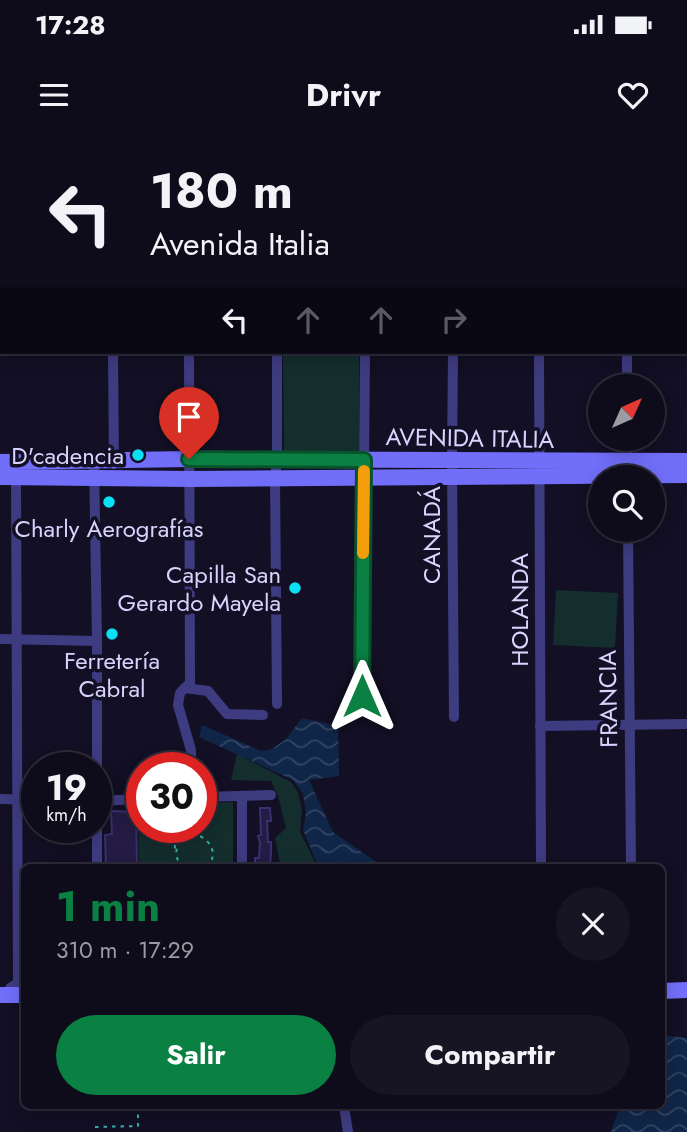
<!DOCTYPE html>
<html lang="es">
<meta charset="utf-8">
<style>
:root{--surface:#0e0b1b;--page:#171424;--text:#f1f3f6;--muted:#9b9ba3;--line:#2e2b3a;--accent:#0b8043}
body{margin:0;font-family:Jost,sans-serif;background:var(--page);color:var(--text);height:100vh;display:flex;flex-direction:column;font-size:26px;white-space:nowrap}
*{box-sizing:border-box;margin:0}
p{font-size:23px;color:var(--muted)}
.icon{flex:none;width:38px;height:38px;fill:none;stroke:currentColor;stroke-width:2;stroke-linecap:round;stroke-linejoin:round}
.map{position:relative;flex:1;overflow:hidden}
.side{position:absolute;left:21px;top:724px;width:644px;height:245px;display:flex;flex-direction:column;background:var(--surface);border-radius:10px;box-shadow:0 4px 18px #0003,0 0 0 2px var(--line)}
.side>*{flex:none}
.hud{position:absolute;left:0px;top:0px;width:688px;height:214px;box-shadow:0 4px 18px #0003,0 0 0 2px var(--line);background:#0e0b1b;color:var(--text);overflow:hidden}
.needle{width:46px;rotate:45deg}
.controls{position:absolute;left:588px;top:234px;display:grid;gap:14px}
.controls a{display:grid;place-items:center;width:77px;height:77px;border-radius:50%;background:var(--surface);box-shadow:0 4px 18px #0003,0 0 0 2px var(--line);font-size:35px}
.speed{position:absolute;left:21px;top:612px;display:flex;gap:14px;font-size:35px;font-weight:700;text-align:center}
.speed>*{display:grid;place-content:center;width:91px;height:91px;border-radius:50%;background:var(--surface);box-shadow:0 4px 18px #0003,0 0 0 2px var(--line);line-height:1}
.speed small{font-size:18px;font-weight:400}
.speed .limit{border:10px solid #d22;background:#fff;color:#111}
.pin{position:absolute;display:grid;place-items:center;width:60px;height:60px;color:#fff;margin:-72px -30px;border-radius:50% 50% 50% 0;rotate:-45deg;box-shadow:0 0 7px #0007}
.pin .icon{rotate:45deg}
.me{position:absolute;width:77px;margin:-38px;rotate:0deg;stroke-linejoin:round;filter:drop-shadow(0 0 5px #0008)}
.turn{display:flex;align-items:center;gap:24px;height:147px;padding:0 35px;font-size:32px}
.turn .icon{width:91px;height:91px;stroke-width:2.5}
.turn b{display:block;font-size:49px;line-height:60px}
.lanes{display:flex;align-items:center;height:66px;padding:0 35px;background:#0003;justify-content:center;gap:35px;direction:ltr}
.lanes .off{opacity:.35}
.round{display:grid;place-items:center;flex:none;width:74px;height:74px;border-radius:37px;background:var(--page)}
.head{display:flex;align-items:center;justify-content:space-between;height:119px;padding:0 35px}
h1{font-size:42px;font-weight:700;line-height:52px;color:var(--accent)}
.primary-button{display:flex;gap:14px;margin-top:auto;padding:14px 35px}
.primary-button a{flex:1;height:80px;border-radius:42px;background:var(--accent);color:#fff;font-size:28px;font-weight:700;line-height:80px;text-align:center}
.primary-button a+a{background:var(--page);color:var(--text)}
.status{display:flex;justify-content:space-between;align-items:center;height:49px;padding:0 35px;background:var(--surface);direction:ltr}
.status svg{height:19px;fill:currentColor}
header{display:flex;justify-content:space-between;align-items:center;height:91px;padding:0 35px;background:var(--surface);font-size:32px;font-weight:700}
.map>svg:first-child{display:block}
</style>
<div class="status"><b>17:28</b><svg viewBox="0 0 49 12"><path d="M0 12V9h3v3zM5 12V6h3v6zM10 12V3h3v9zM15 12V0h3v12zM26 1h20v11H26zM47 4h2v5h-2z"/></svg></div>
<header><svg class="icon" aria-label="menu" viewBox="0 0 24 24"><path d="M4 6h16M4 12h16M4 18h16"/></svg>Drivr<svg class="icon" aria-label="heart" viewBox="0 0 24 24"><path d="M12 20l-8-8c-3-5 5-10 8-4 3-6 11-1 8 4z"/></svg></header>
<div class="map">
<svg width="687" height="992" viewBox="0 0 687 992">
<defs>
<pattern id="water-waves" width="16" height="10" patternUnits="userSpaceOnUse" patternTransform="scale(1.75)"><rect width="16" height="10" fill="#102648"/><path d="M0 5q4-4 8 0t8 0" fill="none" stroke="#324563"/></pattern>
</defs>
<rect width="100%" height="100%" fill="#130f24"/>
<g fill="#132e2d">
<path d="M283 212H359V315H284Z"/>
<path d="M556 450 618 453 615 508 553 505Z"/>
<path d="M237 614 291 642 298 652 302 670 300 692 318 728H281L275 698 286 688 278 656 271 641 231 640Z"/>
<path d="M233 662V728H139L138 668H142V688H201V664Z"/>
</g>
<g fill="url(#water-waves)">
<path d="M302 578 338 586 339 636 309 640 333 692 385 728H363L359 725 318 726 303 690 306 673 303 654 293 640 199 597 202 585 261 611 272 609 286 599Z"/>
<path d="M662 895 687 898V992H611L620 966H662Z"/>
</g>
<g fill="#241c44" stroke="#3b2f6f" stroke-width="2">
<path d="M260 668H270L271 681H267L268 702H271V713L270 728 255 727V718H259L260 703 258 696 261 695Z"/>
<path d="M111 671 136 672 137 728H106L105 695 112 694Z"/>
</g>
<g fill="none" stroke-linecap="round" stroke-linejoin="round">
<g stroke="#34b2a8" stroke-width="2" stroke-dasharray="3.5 5" stroke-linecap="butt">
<path d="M174 688 175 709"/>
<path d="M182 728C172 715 175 695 194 695 205 695 216 708 212 719 211 722 208 726 206 728"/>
<path d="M95 987 138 986V966"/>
</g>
<g stroke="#3e3c81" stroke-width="10">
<path d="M0 0H62"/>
<path d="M109 0 110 2"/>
<path d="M275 0V2"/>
<path d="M451 0V2"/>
<path d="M539 0V2"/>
<path d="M627 0V2"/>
<path d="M198 2V0"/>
<path d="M0 163H2"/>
<path d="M686 167H687"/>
<path d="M113 212 114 324"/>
<path d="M189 212 190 543 180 553 178 565 191 610V628"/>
<path d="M453 212 452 321 454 577"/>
<path d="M539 212 541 728"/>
<path d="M627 247V212"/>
<path d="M627 299V324"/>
<path d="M94 320 97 501V728"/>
<path d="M628 390 631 728"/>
<path d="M0 499 97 501"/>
<path d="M185 548 208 551 227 574 263 575"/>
<path d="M362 556 365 212"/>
<path d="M277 564 275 338 277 320V212"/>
<path d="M540 586 687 584"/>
<path d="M201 657 271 655"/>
<path d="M0 659 37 660"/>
<path d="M96 661 142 659"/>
<path d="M242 728V656"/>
<path d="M9 855 10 848 18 843 16 332"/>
<path d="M344 966 348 992"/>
</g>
<g stroke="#716ff9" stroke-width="16">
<path d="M0 322 189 319 687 321"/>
<path d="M0 337 190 339 687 335"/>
<path d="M662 851 687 850"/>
<path d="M0 855H24"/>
</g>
</g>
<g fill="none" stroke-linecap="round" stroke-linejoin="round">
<defs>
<path id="route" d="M189 319 364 320 362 556"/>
</defs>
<use href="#route" stroke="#07532c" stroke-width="18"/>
<use href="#route" stroke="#0b8043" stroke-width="12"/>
<path stroke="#f59e0b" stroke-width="12" d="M363 413 364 331"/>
</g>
<g fill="#0ae0f4" stroke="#130f24" stroke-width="2.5">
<circle cx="138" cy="315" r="7"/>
<circle cx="109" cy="362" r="7"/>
<circle cx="295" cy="448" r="7"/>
<circle cx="112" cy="494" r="7"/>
</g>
<g text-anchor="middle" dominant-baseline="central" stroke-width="7" stroke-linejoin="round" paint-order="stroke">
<g font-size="24" fill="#d8d4fd" stroke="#130f24">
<text transform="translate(470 298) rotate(1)">AVENIDA ITALIA</text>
<text transform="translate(431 395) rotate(-90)">CANADÁ</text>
<text transform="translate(519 470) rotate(-90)">HOLANDA</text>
<text transform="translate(608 559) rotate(-91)">FRANCIA</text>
</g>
<g font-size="24" fill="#d8d4fd" stroke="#130f24" text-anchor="end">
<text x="124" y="315">D'cadencia</text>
<text x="109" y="388" text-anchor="middle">Charly Aerografías</text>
<text x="281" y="434">Capilla San<tspan x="281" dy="28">Gerardo Mayela</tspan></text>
<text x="112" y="520" text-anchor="middle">Ferretería<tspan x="112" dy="28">Cabral</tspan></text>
</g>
</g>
</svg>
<div class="controls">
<a><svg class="needle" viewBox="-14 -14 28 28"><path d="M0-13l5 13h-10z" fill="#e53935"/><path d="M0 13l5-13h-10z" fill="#9b9ba3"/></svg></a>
<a><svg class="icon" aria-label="search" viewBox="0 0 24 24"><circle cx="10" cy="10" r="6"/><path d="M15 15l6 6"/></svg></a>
</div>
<div class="speed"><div>19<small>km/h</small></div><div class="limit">30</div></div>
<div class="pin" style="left:189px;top:319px;background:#d93025"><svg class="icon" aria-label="arrive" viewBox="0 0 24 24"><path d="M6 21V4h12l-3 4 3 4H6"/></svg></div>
<svg class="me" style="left:362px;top:556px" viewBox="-20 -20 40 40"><path d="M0-17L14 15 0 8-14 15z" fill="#0b8043" stroke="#fff" stroke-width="4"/></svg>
<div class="hud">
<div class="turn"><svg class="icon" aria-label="left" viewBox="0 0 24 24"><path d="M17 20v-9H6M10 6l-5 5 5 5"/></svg><div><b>180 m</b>Avenida Italia</div></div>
<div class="lanes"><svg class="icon" aria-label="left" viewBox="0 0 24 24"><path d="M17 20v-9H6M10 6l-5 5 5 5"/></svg><svg class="icon off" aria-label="ahead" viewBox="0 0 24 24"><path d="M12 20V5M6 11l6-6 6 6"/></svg><svg class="icon off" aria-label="ahead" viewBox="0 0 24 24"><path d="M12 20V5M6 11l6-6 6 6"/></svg><svg class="icon off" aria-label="right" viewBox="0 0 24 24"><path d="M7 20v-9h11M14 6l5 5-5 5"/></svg></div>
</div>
<section class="side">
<div class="head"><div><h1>1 min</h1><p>310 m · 17:29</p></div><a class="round"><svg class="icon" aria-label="close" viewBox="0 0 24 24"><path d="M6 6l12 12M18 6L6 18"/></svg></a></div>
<div class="primary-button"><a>Salir</a><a>Compartir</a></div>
</section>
</div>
